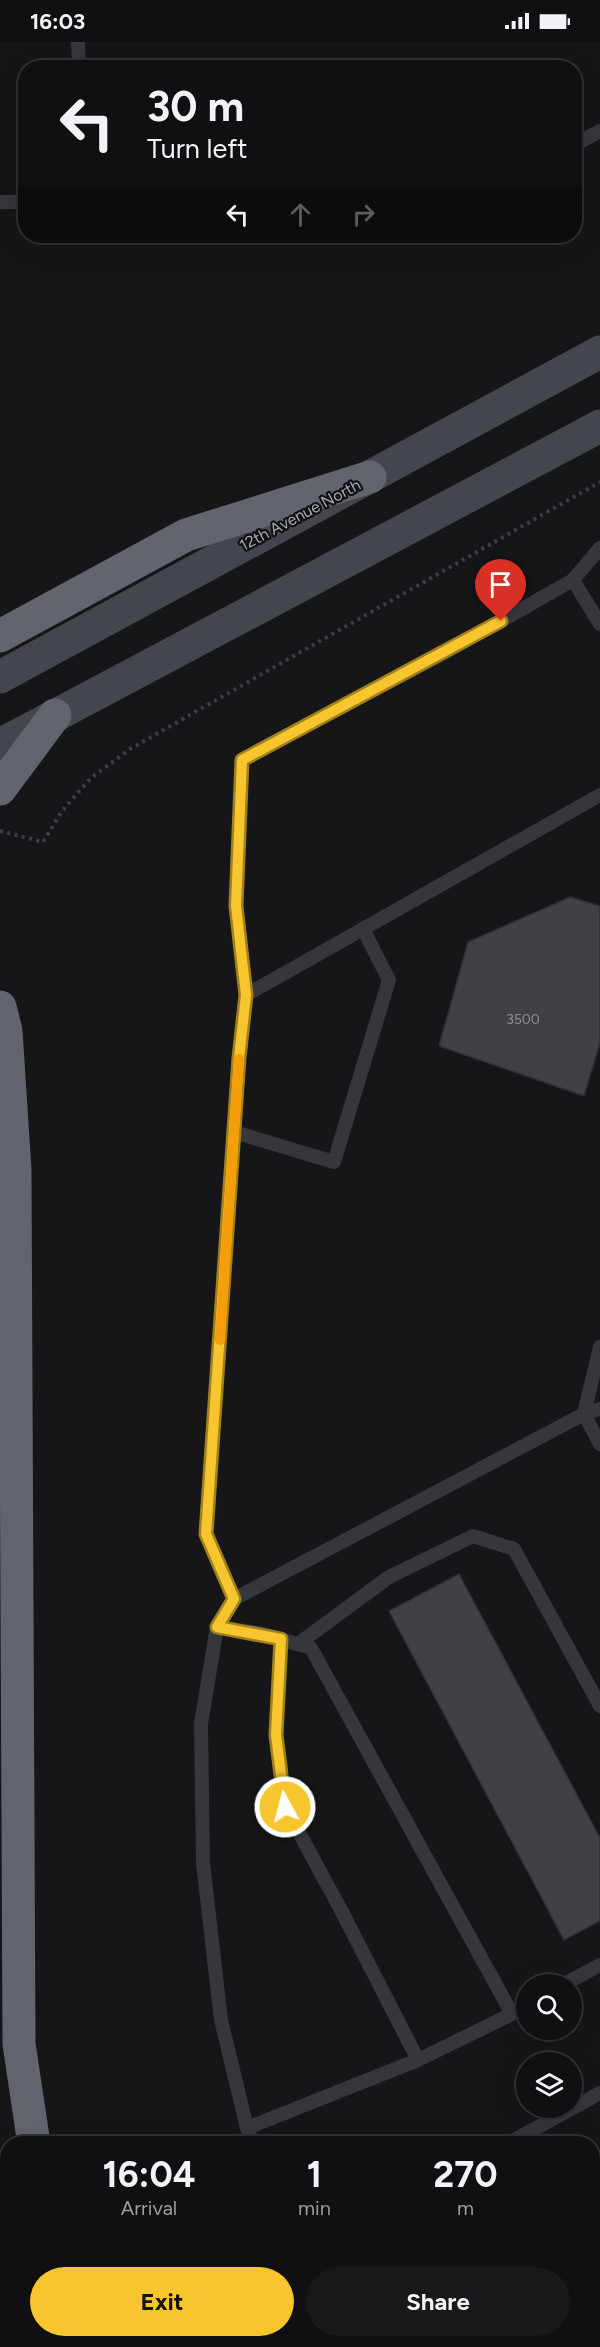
<!DOCTYPE html>
<style>
:root{--surface:#101012;--page:#19191b;--text:#f1f3f6;--muted:#9c9d9f;--line:#303032;--accent:#f7c52e}
body{margin:0;font-family:Figtree,sans-serif;background:var(--page);color:var(--text);height:100vh;display:flex;flex-direction:column;font-size:22px;white-space:nowrap}
*{box-sizing:border-box;margin:0}
p{font-size:20px;color:var(--muted)}
.icon{flex:none;width:33px;height:33px;fill:none;stroke:currentColor;stroke-width:2;stroke-linecap:round;stroke-linejoin:round}
.map{position:relative;flex:1;overflow:hidden}
.details{position:absolute;left:0px;top:2094px;width:600px;height:212px;display:flex;flex-direction:column;background:var(--surface);border-radius:24px 24px 0 0;box-shadow:0 6px 24px #0002,0 0 0 2px var(--line)}
.details>*{flex:none}
.hud{position:absolute;left:18px;top:18px;width:564px;height:183px;border-radius:24px;box-shadow:0 6px 24px #0002,0 0 0 2px var(--line);background:#101012;color:var(--text);overflow:hidden}
.fabs{position:absolute;left:516px;top:1932px;display:grid;gap:12px}
.fabs a{display:grid;place-items:center;width:66px;height:66px;border-radius:50%;background:var(--surface);box-shadow:0 6px 24px #0002,0 0 0 2px var(--line);font-size:30px}
.pin{position:absolute;display:grid;place-items:center;width:51px;height:51px;color:#fff;margin:-62px -26px;border-radius:50% 50% 50% 0;rotate:-45deg;box-shadow:0 0 6px #0007}
.pin .icon{rotate:45deg}
.me{position:absolute;width:66px;margin:-33px;rotate:353deg;stroke-linejoin:round;filter:drop-shadow(0 0 4px #0008)}
.turn{display:flex;align-items:center;gap:21px;height:126px;padding:0 30px;font-size:27px}
.turn .icon{width:78px;height:78px;stroke-width:2.5}
.turn b{display:block;font-size:42px;line-height:51px}
.lanes{display:flex;align-items:center;height:57px;padding:0 30px;background:#0003;justify-content:center;gap:30px;direction:ltr}
.lanes .off{opacity:.35}
.eta{display:flex;justify-content:space-evenly;align-items:center;height:102px;text-align:center}
.eta b{font-size:36px;font-weight:700;line-height:42px}
.primary-button{display:flex;gap:12px;margin-top:auto;padding:12px 30px}
.primary-button a{flex:1;height:69px;border-radius:36px;background:var(--accent);color:#111;font-size:24px;font-weight:700;line-height:69px;text-align:center}
.primary-button a+a{background:var(--page);color:var(--text)}
.status{display:flex;justify-content:space-between;align-items:center;height:42px;padding:0 30px;background:var(--surface);direction:ltr}
.status svg{height:16px;fill:currentColor}
.map>svg:first-child{display:block}
</style>
<div class="status"><b>16:03</b><svg viewBox="0 0 49 12"><path d="M0 12V9h3v3zM5 12V6h3v6zM10 12V3h3v9zM15 12V0h3v12zM26 1h20v11H26zM47 4h2v5h-2z"/></svg></div>
<div class="map">
<svg width="600" height="2305" viewBox="0 0 600 2305">
<rect width="100%" height="100%" fill="#161518"/>
<g fill="#404045" stroke="#302f34" stroke-width="1.5">
<path d="M570 855 600 864V1001L584 1054 439 1004 468 900Z"/>
<path d="M459 1532 600 1796V1879L564 1898 389 1569Z"/>
<path d="M600 2132V2305H591L587 2298H592V2136Z"/>
</g>
<g fill="none" stroke-linecap="round" stroke-linejoin="round">
<path stroke="#3c3e44" stroke-width="4" stroke-dasharray="3 4.5" stroke-linecap="butt" d="M0 789 43 800 62 769 91 736 130 707 600 440"/>
<g stroke="#36373d" stroke-width="14">
<path d="M78 0 79 26"/>
<path d="M574 103 600 89"/>
<path d="M0 160H26"/>
<path d="M573 538 600 506"/>
<path d="M600 582 573 538 446 610 242 718 236 864 246 953 600 753"/>
<path d="M234 1090 334 1120 389 938 363 887"/>
<path d="M600 1305 584 1372 600 1402"/>
<path d="M234 1557 206 1492 239 1015 246 953"/>
<path d="M217 1585 263 1592 311 1606 512 1972 418 2018 247 2086"/>
<path d="M281 1597 276 1693 285 1765 340 1866 418 2018"/>
<path d="M298 1602 389 1535 473 1494 514 1507 600 1664"/>
<path d="M564 1942 600 1923"/>
<path d="M512 1972 526 1964"/>
<path d="M253 2102 247 2086 221 1978 203 1821 201 1682 217 1585 234 1557 584 1372 600 1367"/>
<path d="M507 2102 600 2051"/>
<path d="M340 2298 343 2305"/>
<path d="M497 2298 501 2305"/>
</g>
<g stroke="#44464d" stroke-width="33">
<path d="M0 635 600 310"/>
<path d="M0 703 600 384"/>
</g>
<g stroke="#62646e" stroke-width="33">
<path d="M0 594 186 493 370 435"/>
<path d="M0 747 55 673"/>
<path d="M0 965 6 989 15 1128 19 2002 34 2102"/>
<path d="M77 2298 79 2305"/>
<path d="M0 2300 2 2305"/>
</g>
</g>
<g fill="none" stroke-linecap="round" stroke-linejoin="round">
<defs>
<path id="route" d="M285 1765 276 1693 281 1597 217 1585 234 1557 206 1492 239 1016 246 953 236 864 242 718 501 579"/>
</defs>
<use href="#route" stroke="#a1801e" stroke-width="15"/>
<use href="#route" stroke="#f7c52e" stroke-width="10"/>
<path stroke="#f59e0b" stroke-width="10" d="M220 1298 239 1017"/>
</g>
<g text-anchor="middle" dominant-baseline="central" stroke-width="4.5" stroke-linejoin="round" paint-order="stroke">
<g font-size="14" fill="#8d909b">
<text x="523" y="977">3500</text>
</g>
<g font-size="16" fill="#a7abb8" stroke="#111013">
<text transform="translate(300 473) rotate(-28)">12th Avenue North</text>
</g>
</g>
</svg>
<div class="fabs">
<a><svg class="icon" aria-label="search" viewBox="0 0 24 24"><circle cx="10" cy="10" r="6"/><path d="M15 15l6 6"/></svg></a>
<a><svg class="icon" aria-label="layers" viewBox="0 0 24 24"><path d="M12 4l9 5-9 5-9-5zM3 14l9 5 9-5"/></svg></a>
</div>
<div class="pin" style="left:501px;top:579px;background:#d93025"><svg class="icon" aria-label="arrive" viewBox="0 0 24 24"><path d="M6 21V4h12l-3 4 3 4H6"/></svg></div>
<svg class="me" style="left:285px;top:1765px" viewBox="-20 -20 40 40"><circle r="17" fill="#f7c52e" stroke="#fff" stroke-width="3"/><path d="M0-11L8 9 0 5-8 9z" fill="#fff"/></svg>
<div class="hud">
<div class="turn"><svg class="icon" aria-label="left" viewBox="0 0 24 24"><path d="M17 20v-9H6M10 6l-5 5 5 5"/></svg><div><b>30 m</b>Turn left</div></div>
<div class="lanes"><svg class="icon" aria-label="left" viewBox="0 0 24 24"><path d="M17 20v-9H6M10 6l-5 5 5 5"/></svg><svg class="icon off" aria-label="ahead" viewBox="0 0 24 24"><path d="M12 20V5M6 11l6-6 6 6"/></svg><svg class="icon off" aria-label="right" viewBox="0 0 24 24"><path d="M7 20v-9h11M14 6l5 5-5 5"/></svg></div>
</div>
<section class="details">
<div class="eta">
<div><b>16:04</b><p>Arrival</p></div>
<div><b>1</b><p>min</p></div>
<div><b>270</b><p>m</p></div>
</div>
<div class="primary-button"><a>Exit</a><a>Share</a></div>
</section>
</div>
